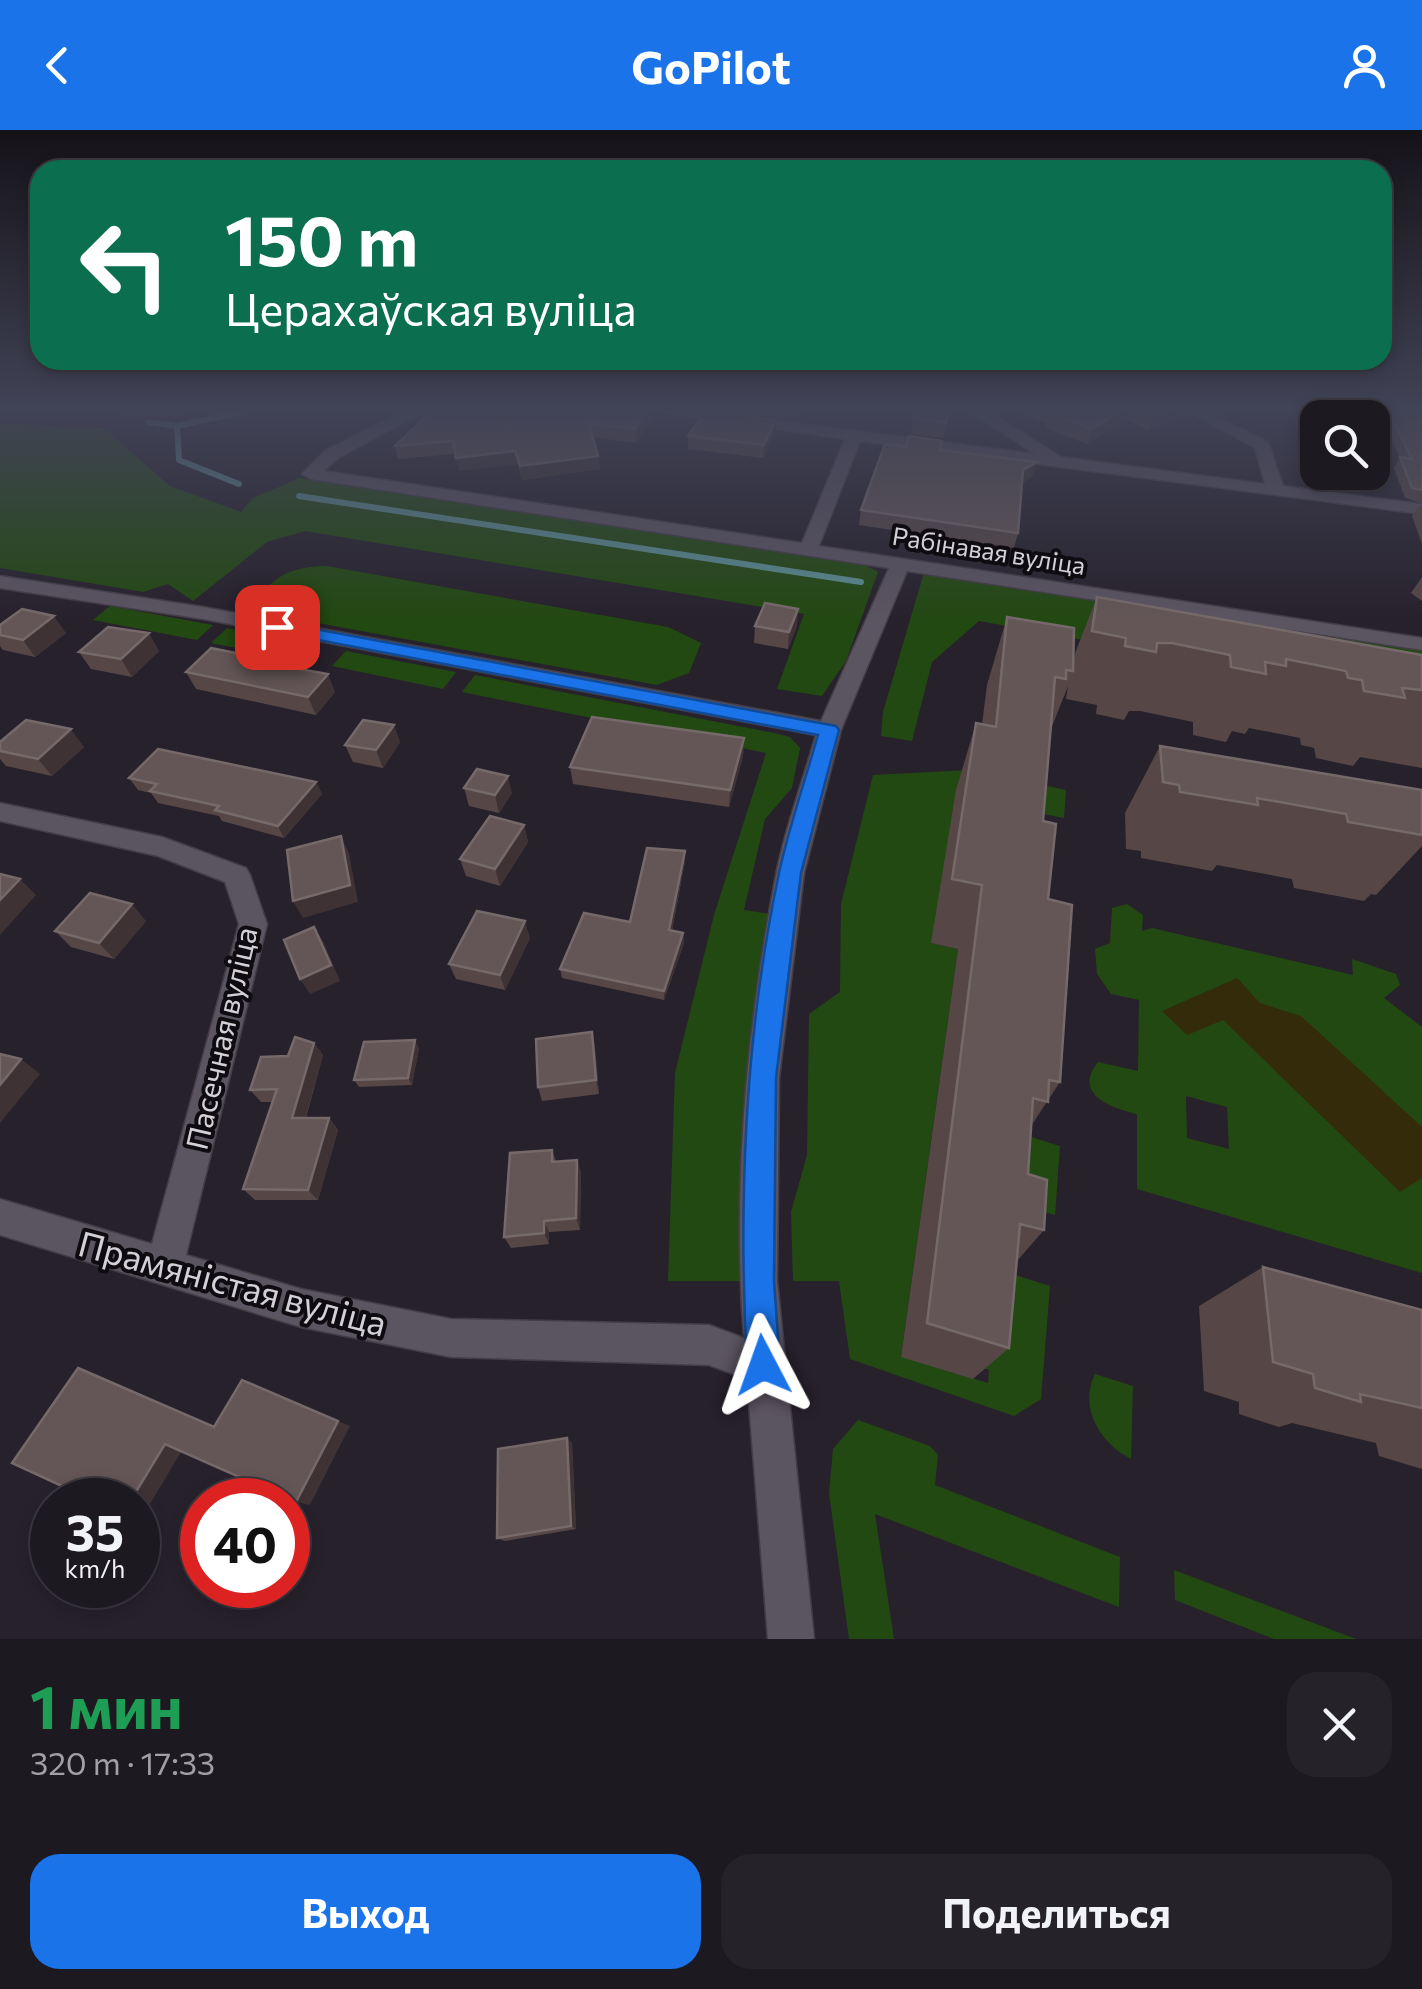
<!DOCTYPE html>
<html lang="ru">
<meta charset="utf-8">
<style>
:root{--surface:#1d1921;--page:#25222a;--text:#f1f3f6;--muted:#a0a0a5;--line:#3b383f;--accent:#1a73e8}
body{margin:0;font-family:Commissioner,sans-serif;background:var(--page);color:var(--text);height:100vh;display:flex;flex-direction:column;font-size:38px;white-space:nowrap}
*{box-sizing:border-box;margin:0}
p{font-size:32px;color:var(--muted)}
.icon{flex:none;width:55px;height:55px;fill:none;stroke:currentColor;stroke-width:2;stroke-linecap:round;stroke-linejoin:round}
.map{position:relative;height:1509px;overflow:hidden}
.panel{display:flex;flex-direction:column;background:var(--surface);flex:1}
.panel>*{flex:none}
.top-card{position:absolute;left:30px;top:30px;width:1362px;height:210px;border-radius:30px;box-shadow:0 5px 15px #0003,0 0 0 2px var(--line);background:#0b6e4f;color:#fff;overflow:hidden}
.buttons{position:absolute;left:1300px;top:270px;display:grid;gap:20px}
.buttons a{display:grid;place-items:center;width:90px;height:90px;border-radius:20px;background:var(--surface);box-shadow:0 5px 15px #0003,0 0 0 2px var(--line);font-size:50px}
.speed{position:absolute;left:30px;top:1348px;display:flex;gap:20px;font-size:50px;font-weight:700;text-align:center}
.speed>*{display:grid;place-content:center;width:130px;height:130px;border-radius:50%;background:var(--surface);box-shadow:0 5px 15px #0003,0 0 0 2px var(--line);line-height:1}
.speed small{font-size:25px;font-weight:400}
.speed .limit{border:15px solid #d22;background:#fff;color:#111}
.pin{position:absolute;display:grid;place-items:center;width:85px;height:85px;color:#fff;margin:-42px;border-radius:20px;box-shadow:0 5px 15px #0006}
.me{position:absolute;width:110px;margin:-55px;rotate:356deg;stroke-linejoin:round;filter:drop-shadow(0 0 8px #0008)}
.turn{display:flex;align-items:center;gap:35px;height:210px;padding:0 30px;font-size:45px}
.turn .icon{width:130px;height:130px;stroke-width:2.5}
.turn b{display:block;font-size:70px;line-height:85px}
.round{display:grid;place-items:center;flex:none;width:105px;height:105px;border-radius:30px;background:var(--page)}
.overview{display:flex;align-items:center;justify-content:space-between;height:170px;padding:0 30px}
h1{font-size:60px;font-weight:700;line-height:75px;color:#1e9e55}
.primary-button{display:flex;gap:20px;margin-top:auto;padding:20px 30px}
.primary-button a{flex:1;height:115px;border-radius:30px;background:var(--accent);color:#fff;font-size:40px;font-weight:700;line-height:115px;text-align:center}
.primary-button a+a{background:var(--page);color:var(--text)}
header{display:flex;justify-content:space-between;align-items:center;height:130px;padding:0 30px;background:var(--accent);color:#fff;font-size:45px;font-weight:700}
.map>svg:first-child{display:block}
</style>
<header><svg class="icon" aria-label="back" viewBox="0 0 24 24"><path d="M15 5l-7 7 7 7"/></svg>GoPilot<svg class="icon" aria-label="person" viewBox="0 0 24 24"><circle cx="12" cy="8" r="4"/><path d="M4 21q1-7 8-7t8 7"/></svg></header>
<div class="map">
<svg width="1422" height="1509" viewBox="0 0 1422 1509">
<rect width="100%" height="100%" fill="#27212c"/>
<g fill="#234912" fill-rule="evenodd">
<path d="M29 279H219L185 286 34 285Z"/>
<path d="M0 294 103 298 170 356 241 382 253 368 300 348 863 434 878 442 846 531 822 566 777 559 804 484 305 401 267 412 193 471 168 454 143 462 0 438Z"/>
<path d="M327 436 668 497 701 513 689 543 657 555 274 485 259 474C268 444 299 436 327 436Z"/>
<path d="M925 439 1422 514V571L979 491 932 532 912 611 881 606 883 582Z"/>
<path d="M110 476 213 495 197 510 93 490Z"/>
<path d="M227 498 283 509 268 524 211 513Z"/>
<path d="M346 521 456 542 443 559 332 536Z"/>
<path d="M475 545 774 603 790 607 800 618 792 658 765 689 744 780 784 786 758 1151H668L675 943 714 785 766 623 462 562Z"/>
<path d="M970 640 1066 660 1064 688 1028 681 931 813 958 819 901 1226 988 1253 989 1240 974 1235 1006 1142 1050 1156 1041 1269 1014 1286 850 1229 839 1151H793L791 1082 807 1025 809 884 840 862 841 774 873 645Z"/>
<path d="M1127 774 1143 785 1142 801 1152 798 1353 845 1352 829 1396 844 1400 855 1384 868 1422 897V1143L1137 1059V984C1112 978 1072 965 1098 932L1138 941 1139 870 1111 864 1097 844 1095 819 1110 813 1112 778ZM1186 966 1227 977 1229 1019 1187 1008Z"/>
<path d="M1024 1005 1060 1016 1055 1085 1012 1073Z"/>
<path d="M1095 1244 1133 1256 1131 1329C1101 1314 1078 1278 1095 1244Z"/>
<path d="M858 1290 930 1316 938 1325 935 1355 1120 1427 1119 1477 875 1384 894 1509H849L829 1363 833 1319Z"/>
<path d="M1174 1440 1356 1509H1274L1175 1470Z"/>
</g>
<path fill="#332b09" d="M1237 848 1260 873 1301 886 1422 997V1048L1400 1062 1223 890 1187 905 1162 881Z"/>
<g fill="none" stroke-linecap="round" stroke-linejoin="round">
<g stroke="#5b8c8f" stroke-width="6">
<path d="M32 279 39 280"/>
<path d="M148 292 177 296 256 279"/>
<path d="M177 296 179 330 239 354"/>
<path d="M299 366 861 452"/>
</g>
<defs>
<path id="minor" d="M409 279H429L338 328 324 341 802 413 845 309 639 279H685L1035 324 966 279H985L1061 327 1265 354 1255 318 1183 279H1203L1268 312 1283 356 1422 374V384L860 311 819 416 1422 508V520L907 441 841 600 804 743 779 948 777 1151 814 1509H768L747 1249 709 1235 451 1227 301 1197 0 1105V1069L152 1114 239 794 225 752 158 726 0 691V673L162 707 246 738 250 745 267 794 186 1125 301 1159 451 1189 709 1195 744 1208C732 1056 747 895 776 745 785 698 803 651 816 605L203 489 0 458V446L203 477 821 591 889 438 311 349 302 344 326 320Z"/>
</defs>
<use href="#minor" stroke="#433d47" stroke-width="3"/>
<use href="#minor" fill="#5b5461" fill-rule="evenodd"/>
</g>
<g fill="#564746">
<path d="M434 279H655V285L636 313 593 307 598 326 600 339 522 350 518 334 459 341 455 324 398 329 395 316Z"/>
<path d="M716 279H816L782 288Z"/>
<path d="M950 279 943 308 911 304 913 288Z"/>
<path d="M1016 279H1190L1187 286 1148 300 1127 290 1087 314 1045 298 1046 294Z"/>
<path d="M1220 279H1251L1232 285Z"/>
<path d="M1292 279H1406L1422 286V373L1405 368 1394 338 1400 327 1379 283 1365 288H1318V303L1299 309Z"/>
<path d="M775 303 763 328 688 319V306Z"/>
<path d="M940 320 1033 346 1022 353 1018 403 1014 418 859 395 861 380Z"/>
<path d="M1419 376H1422V414L1412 386Z"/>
<path d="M1422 447V471L1411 463Z"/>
<path d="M1097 467 1422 525V638L1360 627 1353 636 1316 628 1314 618 1301 615 1300 608 1249 598 1245 604 1232 601 1226 612 1193 605V592L1140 581H1129L1124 590 1096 584 1097 575 1066 569 1068 556 1051 599 1043 691 1060 952 1031 996 1028 1044 1044 1100 1017 1131 1009 1218 973 1249 901 1227 958 819 931 813 956 660 976 593 982 594 987 555 1007 487 1074 526Z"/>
<path d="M0 495 66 503 35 527 3 520 0 516Z"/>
<path d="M755 496H797L788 519 754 513Z"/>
<path d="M159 521 132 547 91 539 79 522Z"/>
<path d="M246 525 249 530 335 562 316 585 196 559 186 542Z"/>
<path d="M744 608 743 626 729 677 573 654 570 637Z"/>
<path d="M0 612 84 617 52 646 6 636 0 629Z"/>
<path d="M400 612 383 638 353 632 345 615Z"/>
<path d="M1160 616 1422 660V716L1376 765 1371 764 1364 771 1294 758 1292 749 1217 735 1212 741 1141 728V721L1126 719 1125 683Z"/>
<path d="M129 648 316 652 322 664 284 708 222 691 219 686 158 673 151 663 138 660Z"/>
<path d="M464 658 512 663 499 683 469 676Z"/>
<path d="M524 695 528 712 500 756 466 746 460 729Z"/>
<path d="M685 721V731L672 801 683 803 684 813 664 870 562 848 560 839 630 792Z"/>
<path d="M146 791 114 829 71 817 55 801Z"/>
<path d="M530 808 505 860 456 849 449 834Z"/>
<path d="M592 902 595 917 599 964 542 971 538 957Z"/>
<path d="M314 913 323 925 306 988H329L338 1000 318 1070H255L243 1059 273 972H261L250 960 288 926Z"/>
<path d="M419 918 412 955 359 957 354 950Z"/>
<path d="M552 1020 556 1031 581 1042 580 1100 549 1102V1114L511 1118 504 1107Z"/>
<path d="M1263 1137 1422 1180V1339L1379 1326 1376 1313 1292 1293 1279 1297 1239 1284V1272L1204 1261 1199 1176Z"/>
<path d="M572 1313 576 1399 505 1411 497 1408Z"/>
</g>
<g fill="#3e3235">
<path d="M649 279H655V285L636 313 635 299Z"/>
<path d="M782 279H816L782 288Z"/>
<path d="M1126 279H1131L1127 290 1087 314 1092 299Z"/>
<path d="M1172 279H1190L1187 286 1148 300 1153 286Z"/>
<path d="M1234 279H1251L1232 285Z"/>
<path d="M1365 279H1381L1379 283 1365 288H1340Z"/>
<path d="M776 290 775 303 763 328 764 315Z"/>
<path d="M1318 295V303L1299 309 1304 299Z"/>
<path d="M515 321 518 334 459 341 456 328Z"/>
<path d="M598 326 600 339 522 350 520 336Z"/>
<path d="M1037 332 1033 346 1019 355 1023 340Z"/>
<path d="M798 479 797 496 788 519 789 502Z"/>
<path d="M54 486 66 503 35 527 23 510Z"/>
<path d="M149 503 159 521 132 547 121 529Z"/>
<path d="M328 544 335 562 316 585 308 567Z"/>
<path d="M394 595 400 612 383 638 376 620Z"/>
<path d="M71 599 84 617 52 646 38 629Z"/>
<path d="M744 608 743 626 729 677 730 660Z"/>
<path d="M508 646 512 663 499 683 495 665Z"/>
<path d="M316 652 322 664 284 708 278 696Z"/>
<path d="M524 695 528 712 500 756 495 739Z"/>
<path d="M341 706 349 723 358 772 303 788 293 771Z"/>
<path d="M685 721V731L670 810 669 800Z"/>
<path d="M20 749 36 765 0 805V770Z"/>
<path d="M132 774 146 791 114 829 99 813Z"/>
<path d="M525 791 530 808 505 860 500 845Z"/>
<path d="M314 797 324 813 340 851 310 864 300 849Z"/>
<path d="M683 803 684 813 664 870V861Z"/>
<path d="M592 902 595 917 599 964 596 950Z"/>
<path d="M415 910 419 918 412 955 408 948Z"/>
<path d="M314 913 323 925 302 1000 292 988Z"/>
<path d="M21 929 40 944 0 993V955Z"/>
<path d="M329 988 338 1000 318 1070 308 1060Z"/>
<path d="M577 1030 581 1042 580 1100 576 1088Z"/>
<path d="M544 1091 549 1102V1114L544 1103Z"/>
<path d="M78 1238 97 1245 230 1303 214 1297Z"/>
<path d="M338 1291 350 1296 310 1375 296 1372Z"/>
<path d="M567 1308 572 1313 576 1399 571 1396Z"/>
<path d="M165 1314 183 1319 142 1387H138V1370H131Z"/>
</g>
<g fill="#645656" stroke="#76696a" stroke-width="2.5">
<path d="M434 279H649L635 299 589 294 598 326 520 336 515 321 456 328 453 311 395 316Z"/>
<path d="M916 279H949L946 292 913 288Z"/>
<path d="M1051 279H1126L1092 299 1049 284 1054 281Z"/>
<path d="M1139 279H1172L1153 286Z"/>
<path d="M1299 279H1365L1340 288H1318V295L1304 299Z"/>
<path d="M1388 279H1406L1422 286V360L1412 358 1400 327 1412 329Z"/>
<path d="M706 280 776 290 764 315 688 306Z"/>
<path d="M909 306 942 311 940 320 1037 332 1023 340 1018 403 861 380 885 314 906 317Z"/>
<path d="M1097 467 1422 525V560L1402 558 1405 568 1364 561 1362 550 1348 548 1346 541 1286 529V536L1265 532 1266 544 1231 537 1230 525 1172 513H1157L1156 522 1125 516 1126 508 1092 501Z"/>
<path d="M765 473 798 479 789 502 755 496Z"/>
<path d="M22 479 54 486 23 510 0 505V495Z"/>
<path d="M1007 487 1074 498 1073 541 1066 540V549L1055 547 1043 691 1056 694 1048 769 1072 775 1060 952 1049 950 1048 972 1033 968 1028 1044 1047 1050 1044 1100 1020 1094 1009 1218 927 1193 982 755 952 749 976 593 996 597Z"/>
<path d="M108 497 149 503 121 529 79 522Z"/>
<path d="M211 518 246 525 242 529 328 544 308 567 186 542Z"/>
<path d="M592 587 744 608 730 660 570 637Z"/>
<path d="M26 590 71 599 38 629 0 621V612Z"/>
<path d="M363 590 394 595 376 620 345 615Z"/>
<path d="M1160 616 1422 660V705L1348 692 1346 684 1257 668 1258 675 1180 662 1179 655 1163 652Z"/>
<path d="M158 619 316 652 278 696 215 680 219 676 150 661 157 654 129 648Z"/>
<path d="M477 639 508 646 495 665 464 658Z"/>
<path d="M490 686 524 695 495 739 460 729Z"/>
<path d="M341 706 350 755 293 771 287 720Z"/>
<path d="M647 718 685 721 669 800 683 803 664 861 560 839 584 783 630 792Z"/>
<path d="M0 744 20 749 0 770Z"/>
<path d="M90 763 132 774 99 813 55 801Z"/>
<path d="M477 781 525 791 500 845 449 834Z"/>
<path d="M314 797 331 835 300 849 284 810Z"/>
<path d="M592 902 596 950 538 957 536 909Z"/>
<path d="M295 907 314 913 292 988H329L308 1060 243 1059 277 959 250 960 261 927 288 926Z"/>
<path d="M415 910 408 948 354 950 364 912Z"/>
<path d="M0 924 21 929 0 955Z"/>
<path d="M552 1020V1032L577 1030 576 1088 544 1091V1103L504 1107 510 1023Z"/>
<path d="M1263 1137 1422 1180V1278L1360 1264 1361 1272 1315 1258 1313 1244 1273 1232Z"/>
<path d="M78 1238 214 1297 242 1250 338 1291 296 1372 165 1314 131 1370H92L12 1333Z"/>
<path d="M567 1308 571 1396 497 1408 498 1319Z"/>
</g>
<linearGradient id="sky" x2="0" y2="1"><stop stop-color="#151218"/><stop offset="0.57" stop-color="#414356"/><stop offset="1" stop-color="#414356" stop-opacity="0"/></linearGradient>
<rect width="1422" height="490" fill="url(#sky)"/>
<path fill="#1a73e8" stroke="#114b97" stroke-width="2.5" d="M277 492 836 596 839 600 801 743 776 948 774 1151 780 1235 775 1246 763 1251 752 1246 747 1235C738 1072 745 903 779 743 789 697 805 651 818 605L271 501 269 497Z"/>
<g text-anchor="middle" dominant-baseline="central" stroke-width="8" stroke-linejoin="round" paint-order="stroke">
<g font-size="25" fill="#d4d0d7" stroke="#0e0c11">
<text transform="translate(989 420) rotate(9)">Рабінавая вуліца</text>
</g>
<g font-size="30" fill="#d4d0d7" stroke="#0e0c11">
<text transform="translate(220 908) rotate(-77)">Пасечная вуліца</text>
</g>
<g font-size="35" fill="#d4d0d7" stroke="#0e0c11">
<text transform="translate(233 1152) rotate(15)">Прамяністая вуліца</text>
</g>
</g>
</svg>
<div class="buttons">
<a><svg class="icon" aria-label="search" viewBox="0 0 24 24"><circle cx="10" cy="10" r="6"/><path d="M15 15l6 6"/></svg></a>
</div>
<div class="speed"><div>35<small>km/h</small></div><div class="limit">40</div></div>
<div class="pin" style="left:277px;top:497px;background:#d93025"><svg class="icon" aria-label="arrive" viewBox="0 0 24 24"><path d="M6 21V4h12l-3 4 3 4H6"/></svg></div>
<svg class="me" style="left:763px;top:1235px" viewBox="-20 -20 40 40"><path d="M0-17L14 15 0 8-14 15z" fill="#1a73e8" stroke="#fff" stroke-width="4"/></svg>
<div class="top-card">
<div class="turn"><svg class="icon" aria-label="left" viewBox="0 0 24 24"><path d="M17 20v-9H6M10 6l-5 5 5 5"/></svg><div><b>150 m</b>Церахаўская вуліца</div></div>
</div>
</div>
<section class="panel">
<div class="overview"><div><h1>1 мин</h1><p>320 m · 17:33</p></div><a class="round"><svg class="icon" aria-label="close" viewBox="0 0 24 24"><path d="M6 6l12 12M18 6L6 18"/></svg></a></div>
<div class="primary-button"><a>Выход</a><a>Поделиться</a></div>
</section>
